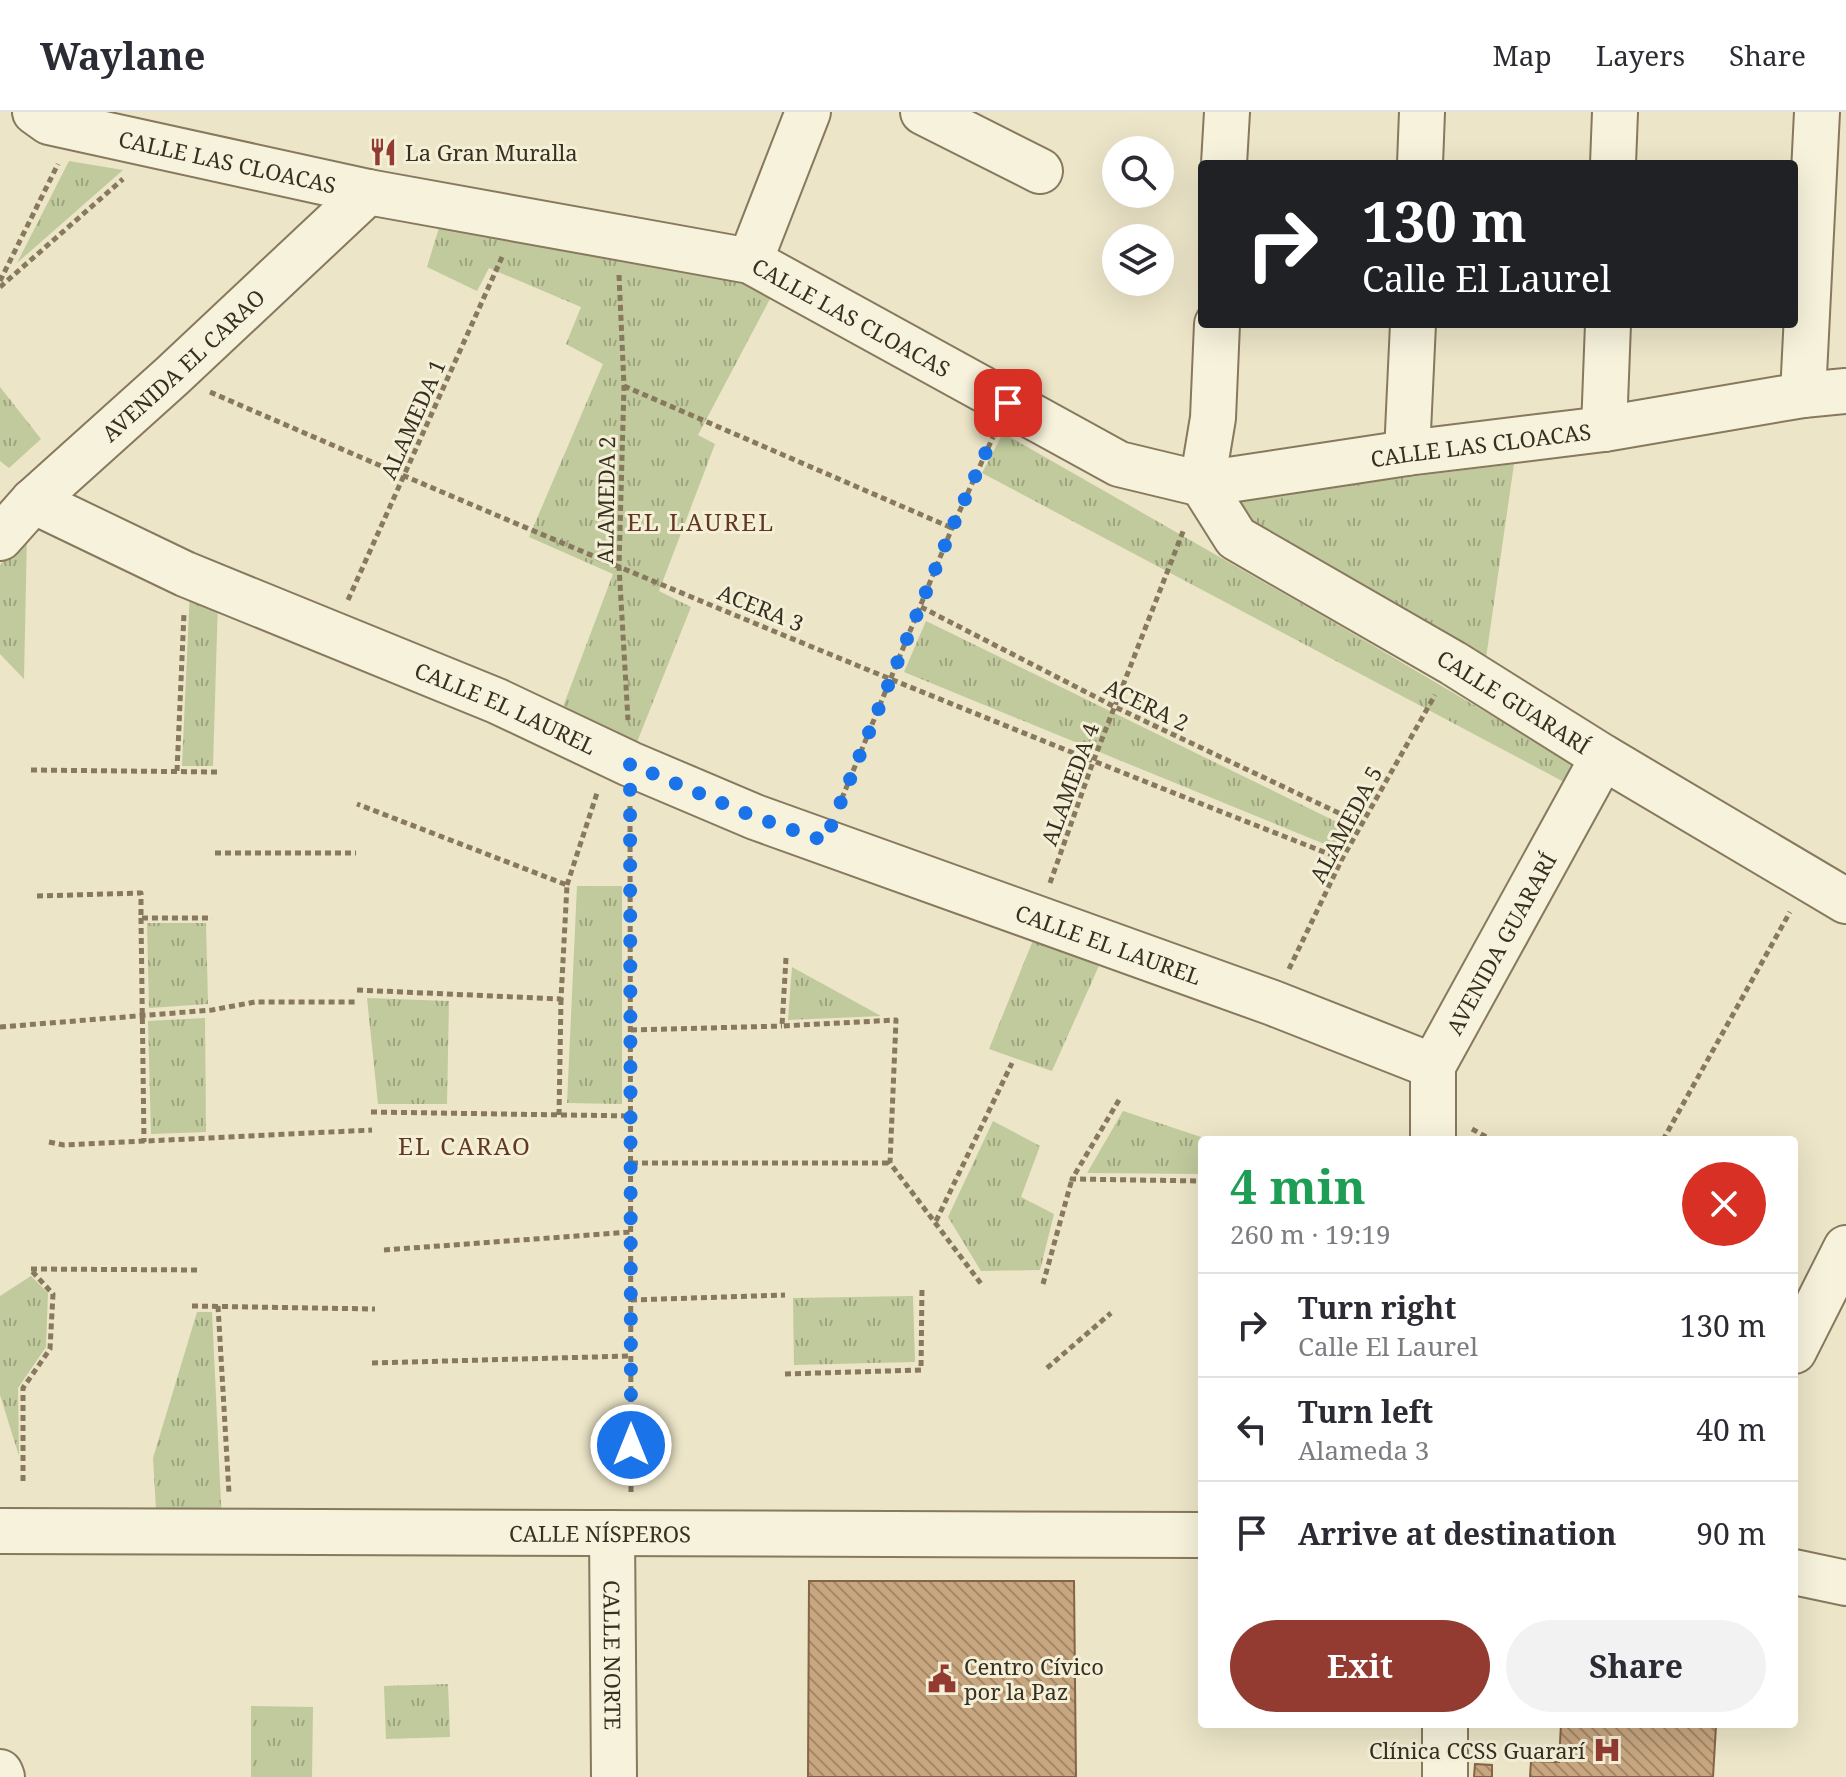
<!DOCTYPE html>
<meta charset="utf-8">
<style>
:root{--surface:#fff;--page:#f2f2f3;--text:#2b2b33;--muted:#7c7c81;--line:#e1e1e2;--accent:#933b31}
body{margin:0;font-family:"Noto Serif",serif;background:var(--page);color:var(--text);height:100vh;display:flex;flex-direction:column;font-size:30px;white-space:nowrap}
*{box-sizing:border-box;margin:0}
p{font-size:26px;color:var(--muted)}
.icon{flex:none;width:44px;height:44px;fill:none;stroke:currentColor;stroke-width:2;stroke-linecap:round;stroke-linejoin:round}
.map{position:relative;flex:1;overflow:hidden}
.sheet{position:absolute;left:1198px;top:1024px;width:600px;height:592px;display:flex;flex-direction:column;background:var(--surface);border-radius:8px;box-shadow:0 8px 32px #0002}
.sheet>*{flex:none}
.top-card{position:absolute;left:1198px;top:48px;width:600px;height:168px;border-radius:8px;box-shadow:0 8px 32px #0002;background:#202124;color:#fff;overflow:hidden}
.fabs{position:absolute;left:1102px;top:24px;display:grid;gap:16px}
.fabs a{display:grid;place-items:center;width:72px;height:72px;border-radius:50%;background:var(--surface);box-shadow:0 8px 32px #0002;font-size:40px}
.pin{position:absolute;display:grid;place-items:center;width:68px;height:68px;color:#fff;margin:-34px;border-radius:16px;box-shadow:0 4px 12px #0006}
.me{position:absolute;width:88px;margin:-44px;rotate:0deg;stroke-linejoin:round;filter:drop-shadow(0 0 6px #0008)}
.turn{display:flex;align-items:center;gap:28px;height:168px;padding:0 32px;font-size:36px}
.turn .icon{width:104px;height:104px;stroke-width:2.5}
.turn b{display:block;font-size:56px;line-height:68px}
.round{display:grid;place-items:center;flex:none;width:84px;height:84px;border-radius:42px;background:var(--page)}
.overview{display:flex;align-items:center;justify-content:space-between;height:136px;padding:0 32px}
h1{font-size:48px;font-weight:700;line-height:60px;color:#1e9e55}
.cta{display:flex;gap:16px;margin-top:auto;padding:16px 32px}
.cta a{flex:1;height:92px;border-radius:48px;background:var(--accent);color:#fff;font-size:32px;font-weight:700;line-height:92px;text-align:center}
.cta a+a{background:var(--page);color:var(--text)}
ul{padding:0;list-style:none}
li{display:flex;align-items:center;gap:24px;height:104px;padding:0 32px;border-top:2px solid var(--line)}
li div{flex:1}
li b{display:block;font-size:30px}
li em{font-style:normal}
header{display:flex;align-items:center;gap:48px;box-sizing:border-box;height:112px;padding:0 40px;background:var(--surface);border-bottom:2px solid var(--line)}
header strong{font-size:38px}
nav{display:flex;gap:44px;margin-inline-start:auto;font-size:28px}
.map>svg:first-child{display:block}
</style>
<header>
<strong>Waylane</strong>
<nav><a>Map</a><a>Layers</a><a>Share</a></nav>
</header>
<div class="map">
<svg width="1846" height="1665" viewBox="0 0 1846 1665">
<defs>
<pattern id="grass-tufts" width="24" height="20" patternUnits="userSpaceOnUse" patternTransform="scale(2)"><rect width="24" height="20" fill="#c0ca9c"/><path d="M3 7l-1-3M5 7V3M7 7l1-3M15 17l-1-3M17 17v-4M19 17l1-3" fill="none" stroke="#9da47f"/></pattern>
<pattern id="building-back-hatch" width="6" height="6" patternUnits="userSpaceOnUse" patternTransform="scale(2)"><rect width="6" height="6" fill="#c8a680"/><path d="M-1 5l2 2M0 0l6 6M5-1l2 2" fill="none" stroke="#a38868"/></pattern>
</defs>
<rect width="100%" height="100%" fill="#ece5c8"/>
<g fill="url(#grass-tufts)">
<path d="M69 49 123 58 17 151Z"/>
<path d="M441 109 722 162 772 183 698 323 715 332 659 479 691 495 635 635 561 600 613 462 529 425 603 252 566 232 581 195 489 156 477 179 427 155Z"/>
<path d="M0 275 41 327 9 356 0 349Z"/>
<path d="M1003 321 1328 507 1574 652 1564 670 982 361Z"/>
<path d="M1514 352 1486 546 1247 415 1239 386Z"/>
<path d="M27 420 24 567 0 542V453Z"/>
<path d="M190 477 218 488 213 654H182Z"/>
<path d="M926 509 1345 714 1334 736 904 560Z"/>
<path d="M577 774H622V992L567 991Z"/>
<path d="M147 811H206L208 892 149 896Z"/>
<path d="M1036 821 1102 847 1052 959 989 937Z"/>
<path d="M792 855 881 904 788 908Z"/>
<path d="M367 886 449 889 447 992H378Z"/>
<path d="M205 906 206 1020 151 1022 148 909Z"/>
<path d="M1123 999 1210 1028H1202V1062L1087 1061Z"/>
<path d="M993 1009 1040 1034 1021 1085 1054 1102 1040 1158 981 1159 948 1105Z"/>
<path d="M31 1164 48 1181 46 1235 18 1276 19 1344 0 1283V1184Z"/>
<path d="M913 1184 915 1250 794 1253 793 1186Z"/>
<path d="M197 1200H212L222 1412 157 1413 153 1346Z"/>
<path d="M448 1572 450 1625 386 1627 384 1574Z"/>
<path d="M251 1594 313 1595 312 1665H251Z"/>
</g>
<g fill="url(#building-back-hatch)" stroke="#856545" stroke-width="2">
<path d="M809 1469H1074L1076 1665H808Z"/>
<path d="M1561 1612 1716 1614 1713 1665H1530L1531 1649 1559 1650Z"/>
<path d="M1475 1652 1492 1653V1665H1474Z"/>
</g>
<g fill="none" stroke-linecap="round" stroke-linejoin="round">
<defs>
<g id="minor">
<path id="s1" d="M35 0 49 10 368 80 750 149 1119 352 1202 372 1407 341 1604 317 1803 283 1846 279"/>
<path d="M923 0 1040 59"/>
<path d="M1224 52 1227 0"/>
<path d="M1420 52 1422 0"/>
<path d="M1613 52 1615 0"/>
<path d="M750 149 808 0"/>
<path d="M1803 283 1817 0"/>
<path d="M1604 317 1608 212"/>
<path d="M1407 341 1413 212"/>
<path id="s2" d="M1202 372 1236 426 1453 551 1603 645 1846 789"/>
<path d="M1202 372 1213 306 1217 212"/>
<path id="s3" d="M33 389 185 462 497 589 630 652 755 705 1273 891 1433 954"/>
<path id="s4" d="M0 426 33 389 172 264 368 80"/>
<path id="s5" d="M1433 1028V954L1603 645"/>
<path d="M1794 1239 1846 1136"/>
<path id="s6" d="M0 1419 1202 1423"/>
<path id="s7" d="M612 1421 614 1665"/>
<path d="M1794 1460 1846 1471"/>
<path d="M1445 1612V1665"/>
<path d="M0 1660 2 1665"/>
</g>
</defs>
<use href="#minor" stroke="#87785e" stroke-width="48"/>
<g stroke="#87785e" stroke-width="5" stroke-dasharray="6 4" stroke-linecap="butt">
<path d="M619 163 624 274 619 454 628 608"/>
<path d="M0 169 58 52"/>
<path d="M0 175 123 67"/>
<path d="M624 274 952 416"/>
<path d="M210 280C584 443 962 599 1342 747"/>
<path d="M348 488 503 143"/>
<path d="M921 495 1115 595 1362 712"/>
<path d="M31 658 217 660"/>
<path d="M177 659 184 501"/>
<path d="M630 694 631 1384"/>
<path d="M838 696 952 416 993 325"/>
<path d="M215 741H356"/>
<path d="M1050 771 1093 650 1184 417"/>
<path d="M567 773 598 678"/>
<path d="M37 784 141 781V806H212"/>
<path d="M141 806 144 1030"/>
<path d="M786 846 782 914 896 908 890 1051 982 1173"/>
<path d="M1289 857 1342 747 1435 583"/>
<path d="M357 878 561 887 567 773 357 692"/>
<path d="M0 915 212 898 255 890H357"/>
<path d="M631 918 782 914"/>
<path d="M1119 988 1072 1067 1202 1069"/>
<path d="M371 1000 632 1004"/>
<path d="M559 1003 561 887"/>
<path d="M1472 1017 1492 1028"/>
<path d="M1663 1028 1790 800"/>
<path d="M49 1030 64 1033 372 1018"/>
<path d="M632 1051H890"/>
<path d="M936 1109 1012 951"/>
<path d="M384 1138 631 1120"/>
<path d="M31 1157 201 1158"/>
<path d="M1043 1172 1072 1067"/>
<path d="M631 1188 785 1183"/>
<path d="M192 1194 375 1197"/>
<path d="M218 1194 229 1381"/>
<path d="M372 1251 631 1244"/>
<path d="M1047 1256 1111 1201"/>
<path d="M785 1262 921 1258 922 1175"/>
<path d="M23 1369V1276L50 1237 53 1182 30 1157"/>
</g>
<use href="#minor" stroke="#f7f2db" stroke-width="44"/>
</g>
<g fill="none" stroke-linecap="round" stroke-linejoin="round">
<path stroke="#1a73e8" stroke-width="14" stroke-dasharray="0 25.2" d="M631 1333 630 652 755 705 825 729 952 416 1008 291"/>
</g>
<defs>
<symbol id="restaurant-bare" viewBox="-9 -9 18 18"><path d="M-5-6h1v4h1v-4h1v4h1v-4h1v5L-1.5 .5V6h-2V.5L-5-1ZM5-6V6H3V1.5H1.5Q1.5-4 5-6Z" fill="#933b31" stroke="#f4efd7" stroke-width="2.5" paint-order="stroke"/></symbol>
<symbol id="civic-bare" viewBox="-9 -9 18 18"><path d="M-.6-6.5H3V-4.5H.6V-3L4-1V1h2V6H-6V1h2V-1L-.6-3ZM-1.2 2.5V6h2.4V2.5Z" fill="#933b31" stroke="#f4efd7" stroke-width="2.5" paint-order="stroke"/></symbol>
<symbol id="hospital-bare" viewBox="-9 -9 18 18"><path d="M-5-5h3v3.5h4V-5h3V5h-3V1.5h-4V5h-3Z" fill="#933b31" stroke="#f4efd7" stroke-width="2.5" paint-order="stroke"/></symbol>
</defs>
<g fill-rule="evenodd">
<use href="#restaurant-bare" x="363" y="20" width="40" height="40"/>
<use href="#civic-bare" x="922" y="1547" width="40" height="40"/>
<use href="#hospital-bare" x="1587" y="1618" width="40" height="40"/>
</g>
<g text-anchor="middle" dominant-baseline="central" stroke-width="6" stroke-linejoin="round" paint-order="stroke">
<g font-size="22" fill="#382f21" stroke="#f4efd7" text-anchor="start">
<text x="405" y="40">La Gran Muralla</text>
<text x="964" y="1554">Centro Cívico<tspan x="964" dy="25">por la Paz</tspan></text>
<text x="1585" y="1638" text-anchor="end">Clínica CCSS Guararí</text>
</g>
<g font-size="22" fill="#382f21" stroke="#f4efd7">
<text stroke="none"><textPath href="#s1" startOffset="200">CALLE LAS CLOACAS</textPath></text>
<text stroke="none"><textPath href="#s1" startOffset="848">CALLE LAS CLOACAS</textPath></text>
<text stroke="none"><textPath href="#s4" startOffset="252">AVENIDA EL CARAO</textPath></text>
<text transform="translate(412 307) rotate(-66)">ALAMEDA 1</text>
<text stroke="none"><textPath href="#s1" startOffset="1520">CALLE LAS CLOACAS</textPath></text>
<text transform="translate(605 388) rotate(-89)">ALAMEDA 2</text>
<text transform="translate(761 495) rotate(22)">ACERA 3</text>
<text stroke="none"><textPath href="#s2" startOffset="386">CALLE GUARARÍ</textPath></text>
<text transform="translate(1147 592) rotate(26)">ACERA 2</text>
<text stroke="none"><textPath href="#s3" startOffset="516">CALLE EL LAUREL</textPath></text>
<text transform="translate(1069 672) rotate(-70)">ALAMEDA 4</text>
<text transform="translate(1345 712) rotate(-62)">ALAMEDA 5</text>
<text stroke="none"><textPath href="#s3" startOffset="1164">CALLE EL LAUREL</textPath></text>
<text stroke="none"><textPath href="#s5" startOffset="214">AVENIDA GUARARÍ</textPath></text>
<text stroke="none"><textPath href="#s6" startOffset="600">CALLE NÍSPEROS</textPath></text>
<text stroke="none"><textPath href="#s7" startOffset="122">CALLE NORTE</textPath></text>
</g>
<g font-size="24" letter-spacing="2" fill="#633722" stroke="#f4efd7">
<text x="701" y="409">EL LAUREL</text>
<text x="465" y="1033">EL CARAO</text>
</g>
</g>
</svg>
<div class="fabs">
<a><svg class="icon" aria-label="search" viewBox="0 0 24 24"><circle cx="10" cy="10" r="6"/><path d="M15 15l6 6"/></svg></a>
<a><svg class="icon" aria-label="layers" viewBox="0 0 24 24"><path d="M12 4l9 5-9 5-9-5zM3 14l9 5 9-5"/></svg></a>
</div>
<div class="pin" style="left:1008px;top:291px;background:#d93025"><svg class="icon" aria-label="arrive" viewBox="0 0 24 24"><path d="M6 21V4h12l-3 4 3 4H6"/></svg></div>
<svg class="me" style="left:631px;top:1333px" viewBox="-20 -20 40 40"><circle r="17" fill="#1a73e8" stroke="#fff" stroke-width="3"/><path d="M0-11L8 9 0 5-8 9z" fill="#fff"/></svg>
<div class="top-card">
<div class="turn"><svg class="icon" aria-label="right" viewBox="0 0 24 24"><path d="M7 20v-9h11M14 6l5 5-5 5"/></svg><div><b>130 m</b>Calle El Laurel</div></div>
</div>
<section class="sheet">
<div class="overview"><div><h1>4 min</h1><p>260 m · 19:19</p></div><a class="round" style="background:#d93025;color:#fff"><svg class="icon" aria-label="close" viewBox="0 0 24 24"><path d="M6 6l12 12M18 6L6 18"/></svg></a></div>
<ul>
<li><svg class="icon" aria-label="right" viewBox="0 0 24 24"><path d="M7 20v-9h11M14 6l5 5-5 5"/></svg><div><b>Turn right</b><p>Calle El Laurel</p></div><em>130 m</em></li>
<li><svg class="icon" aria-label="left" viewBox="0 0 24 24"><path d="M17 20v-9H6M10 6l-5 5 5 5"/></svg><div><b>Turn left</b><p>Alameda 3</p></div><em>40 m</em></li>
<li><svg class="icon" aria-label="arrive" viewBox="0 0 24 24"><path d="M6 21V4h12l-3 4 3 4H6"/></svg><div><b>Arrive at destination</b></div><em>90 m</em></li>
</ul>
<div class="cta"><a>Exit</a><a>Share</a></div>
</section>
</div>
